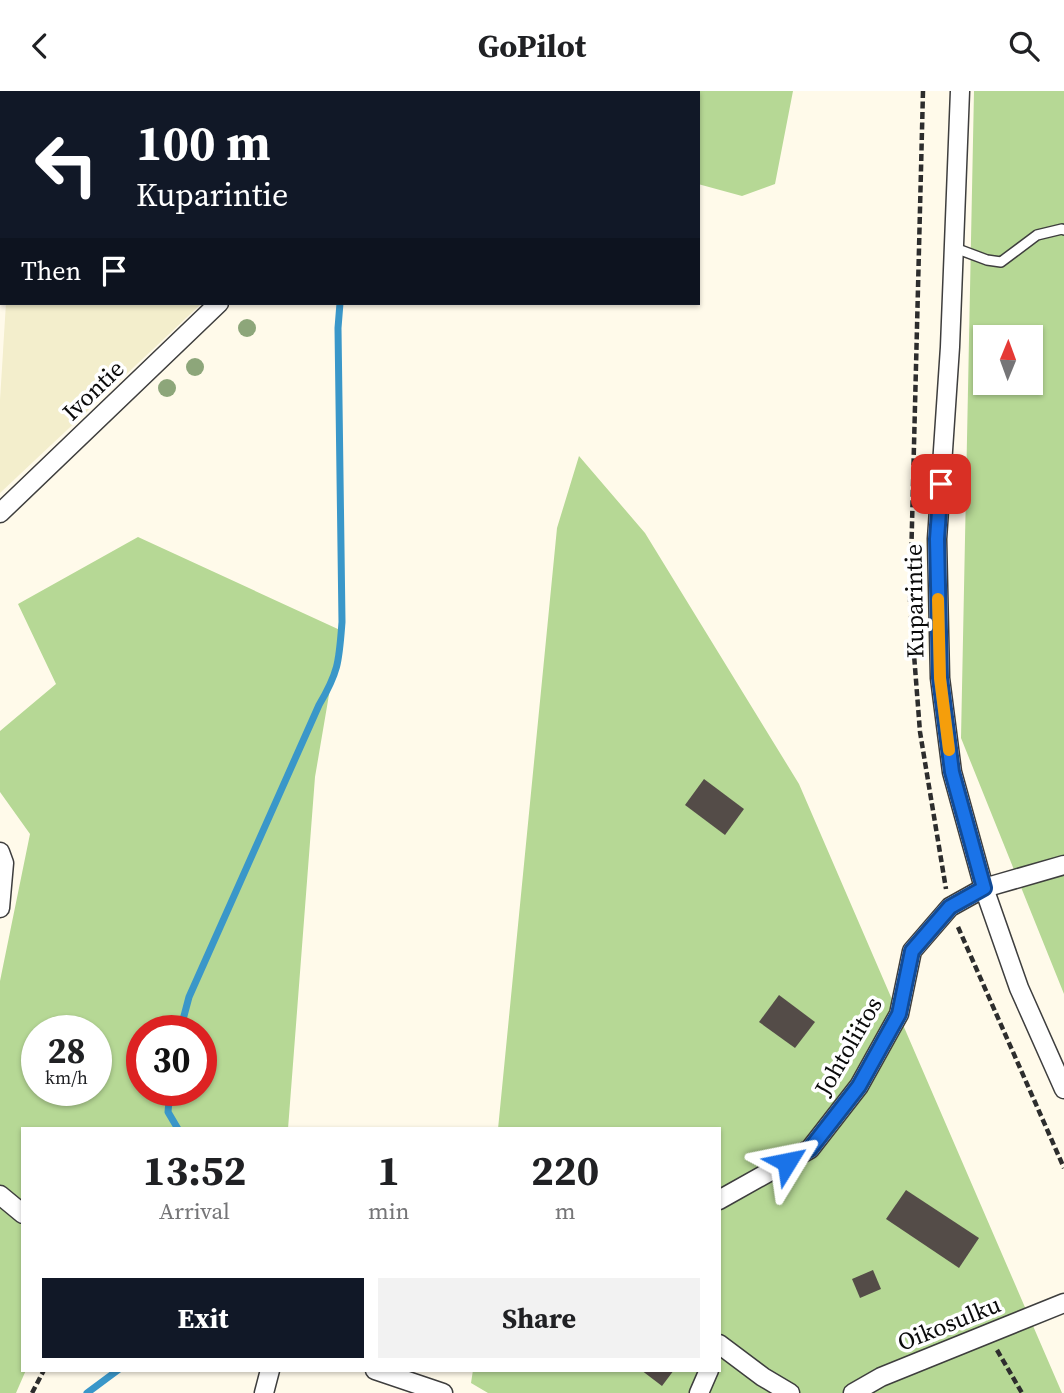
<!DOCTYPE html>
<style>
:root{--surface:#fff;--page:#f2f2f2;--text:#202124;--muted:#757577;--accent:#111827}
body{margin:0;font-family:"Source Serif 4",serif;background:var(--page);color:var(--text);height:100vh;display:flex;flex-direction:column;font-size:26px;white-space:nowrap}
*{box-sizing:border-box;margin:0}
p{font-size:23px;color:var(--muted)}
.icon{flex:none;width:38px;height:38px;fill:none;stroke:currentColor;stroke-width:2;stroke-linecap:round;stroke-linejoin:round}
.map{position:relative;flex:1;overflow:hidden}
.sheet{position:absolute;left:21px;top:1036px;width:700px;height:245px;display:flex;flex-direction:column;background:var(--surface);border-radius:0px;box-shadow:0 2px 5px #0004}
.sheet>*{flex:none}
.top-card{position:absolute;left:0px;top:0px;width:700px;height:214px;box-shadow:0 2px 5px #0004;background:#111827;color:#fff;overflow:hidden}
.needle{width:46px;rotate:1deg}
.buttons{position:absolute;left:973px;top:234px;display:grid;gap:14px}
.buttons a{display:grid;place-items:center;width:70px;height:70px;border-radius:0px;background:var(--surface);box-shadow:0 2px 5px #0004;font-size:35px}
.speed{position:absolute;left:21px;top:924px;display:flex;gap:14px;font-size:35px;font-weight:700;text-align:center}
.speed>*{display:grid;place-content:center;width:91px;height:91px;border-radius:50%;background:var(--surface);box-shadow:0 2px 5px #0004;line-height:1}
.speed small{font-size:18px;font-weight:400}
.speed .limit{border:10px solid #d22;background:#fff;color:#111}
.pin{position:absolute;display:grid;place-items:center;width:60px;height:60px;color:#fff;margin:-30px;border-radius:14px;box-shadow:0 4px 10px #0006}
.me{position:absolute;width:77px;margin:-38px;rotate:55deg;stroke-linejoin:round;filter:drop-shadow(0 0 5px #0008)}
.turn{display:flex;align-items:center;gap:24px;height:147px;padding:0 21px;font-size:32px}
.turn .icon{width:91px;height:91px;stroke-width:2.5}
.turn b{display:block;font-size:49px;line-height:60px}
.then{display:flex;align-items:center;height:66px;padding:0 21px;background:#0003;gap:14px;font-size:26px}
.eta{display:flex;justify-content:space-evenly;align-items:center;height:119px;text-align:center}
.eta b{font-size:42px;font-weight:700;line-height:49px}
.cta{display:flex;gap:14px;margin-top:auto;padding:14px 21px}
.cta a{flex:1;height:80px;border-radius:0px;background:var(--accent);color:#fff;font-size:28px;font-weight:700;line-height:80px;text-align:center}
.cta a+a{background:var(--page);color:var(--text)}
header{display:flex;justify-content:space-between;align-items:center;height:91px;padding:0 21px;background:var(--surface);font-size:32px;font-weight:700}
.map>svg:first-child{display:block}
</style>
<header><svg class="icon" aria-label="back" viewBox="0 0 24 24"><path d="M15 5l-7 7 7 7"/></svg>GoPilot<svg class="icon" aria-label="search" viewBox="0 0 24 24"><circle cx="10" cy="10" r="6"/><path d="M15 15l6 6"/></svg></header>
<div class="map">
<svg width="1064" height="1302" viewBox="0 0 1064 1302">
<rect width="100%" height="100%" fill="#fffaea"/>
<path fill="#f3eecc" d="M6 212H202L0 402V309Z"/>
<g fill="#b6d895" fill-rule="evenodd">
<path d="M491 0H793L775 93 742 105 698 93V2H489Z"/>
<path d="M974 0H1064V903L961 647ZM985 247H1031V292H985Z"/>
<path d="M579 365 645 442 799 693 1062 1302H488L471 1292 473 1279H719V1038H498L557 437Z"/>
<path d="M138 446 340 539 315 686 288 1038H23V1279H26L16 1302H0V890L30 743 0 701V640L56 593 18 513ZM37 940H96V999H37ZM142 940H201V999H142Z"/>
</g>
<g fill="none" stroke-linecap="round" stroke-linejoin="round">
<g stroke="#3a97c9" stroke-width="7">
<path d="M180 940 189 906 319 614C339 580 339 570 342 531L338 237 340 212"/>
<path d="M170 999 168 1021 178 1038"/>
<path d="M87 1302 118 1279"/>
</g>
</g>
<g fill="#544c48">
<path d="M704 688 744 718 725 744 685 714Z"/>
<path d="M779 904 815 931 795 957 759 931Z"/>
<path d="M906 1099 979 1147 959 1177 886 1128Z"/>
<path d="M873 1179 881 1198 860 1207 852 1188Z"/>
<path d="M641 1279H674L662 1295Z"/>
</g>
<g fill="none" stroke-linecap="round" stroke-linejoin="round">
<defs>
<g id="lane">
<path d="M257 0 261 2"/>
<path d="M955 157 987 169 1001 171 1037 144 1062 138 1064 139"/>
</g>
<g id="street">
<path d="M960 0 950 256 937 448 940 587 952 681 984 797 1019 897 1064 998"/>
<path d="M441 2 443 0"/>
<path d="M0 422 219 212"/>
<path d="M0 761 4 772 0 817"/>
<path d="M0 1104 23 1123"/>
<path d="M719 1109 810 1058 859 995 899 923 912 860 950 816 984 797 1064 774"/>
<path d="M719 1253 763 1286 790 1302"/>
<path d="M375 1279 443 1302"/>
<path d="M264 1302 270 1279"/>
<path d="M699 1302 709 1279"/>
<path d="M853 1302 881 1286 1064 1212"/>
</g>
</defs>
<use href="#lane" stroke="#3e3e3e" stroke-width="12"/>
<use href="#street" stroke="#3e3e3e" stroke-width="21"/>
<g stroke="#2d2d2d" stroke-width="4.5" stroke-dasharray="7 3.5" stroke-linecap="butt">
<path d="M923 0 910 512 920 641 946 798"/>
<path d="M958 836 1064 1077"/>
<path d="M997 1259 1022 1302"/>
<path d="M32 1302 44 1279"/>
</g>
<use href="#lane" stroke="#fff" stroke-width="9"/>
<use href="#street" stroke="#fff" stroke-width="18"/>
</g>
<g fill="#8da67a">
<circle cx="247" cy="237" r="9"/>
<circle cx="195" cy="276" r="9"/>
<circle cx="167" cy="297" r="9"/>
</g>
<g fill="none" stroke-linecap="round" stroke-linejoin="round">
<defs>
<path id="route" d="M787 1071 810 1058 859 995 899 923 912 860 950 816 984 797 952 681 940 587 937 448 941 393"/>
</defs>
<use href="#route" stroke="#114b97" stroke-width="18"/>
<use href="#route" stroke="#1a73e8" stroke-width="12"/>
<path stroke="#f59e0b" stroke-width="12" d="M938 508 940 587 949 659"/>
</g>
<g text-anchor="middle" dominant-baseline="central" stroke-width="7" stroke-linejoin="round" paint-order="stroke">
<g font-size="24" fill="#0b0b0b" stroke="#fff">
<text transform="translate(93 299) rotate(-44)">Ivontie</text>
<text transform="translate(914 510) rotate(-91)">Kuparintie</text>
<text transform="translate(848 955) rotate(-60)">Johtoliitos</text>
<text transform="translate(949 1232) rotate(-22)">Oikosulku</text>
</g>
</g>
</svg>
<div class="buttons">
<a><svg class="needle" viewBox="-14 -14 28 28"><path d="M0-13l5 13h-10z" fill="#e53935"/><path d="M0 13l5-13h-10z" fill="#757577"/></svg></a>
</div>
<div class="speed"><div>28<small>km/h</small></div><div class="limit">30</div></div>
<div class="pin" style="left:941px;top:393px;background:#d93025"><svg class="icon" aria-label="arrive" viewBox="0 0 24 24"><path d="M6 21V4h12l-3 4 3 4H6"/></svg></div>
<svg class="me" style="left:787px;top:1071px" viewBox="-20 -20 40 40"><path d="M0-17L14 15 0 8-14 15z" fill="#1a73e8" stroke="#fff" stroke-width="4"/></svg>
<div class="top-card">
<div class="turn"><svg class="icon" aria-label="left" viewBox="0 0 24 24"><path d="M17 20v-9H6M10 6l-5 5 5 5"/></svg><div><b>100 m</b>Kuparintie</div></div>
<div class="then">Then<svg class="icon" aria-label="arrive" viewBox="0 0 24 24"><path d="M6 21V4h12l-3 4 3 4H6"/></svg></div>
</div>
<section class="sheet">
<div class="eta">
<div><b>13:52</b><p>Arrival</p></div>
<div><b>1</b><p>min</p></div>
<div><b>220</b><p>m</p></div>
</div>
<div class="cta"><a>Exit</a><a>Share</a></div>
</section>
</div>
